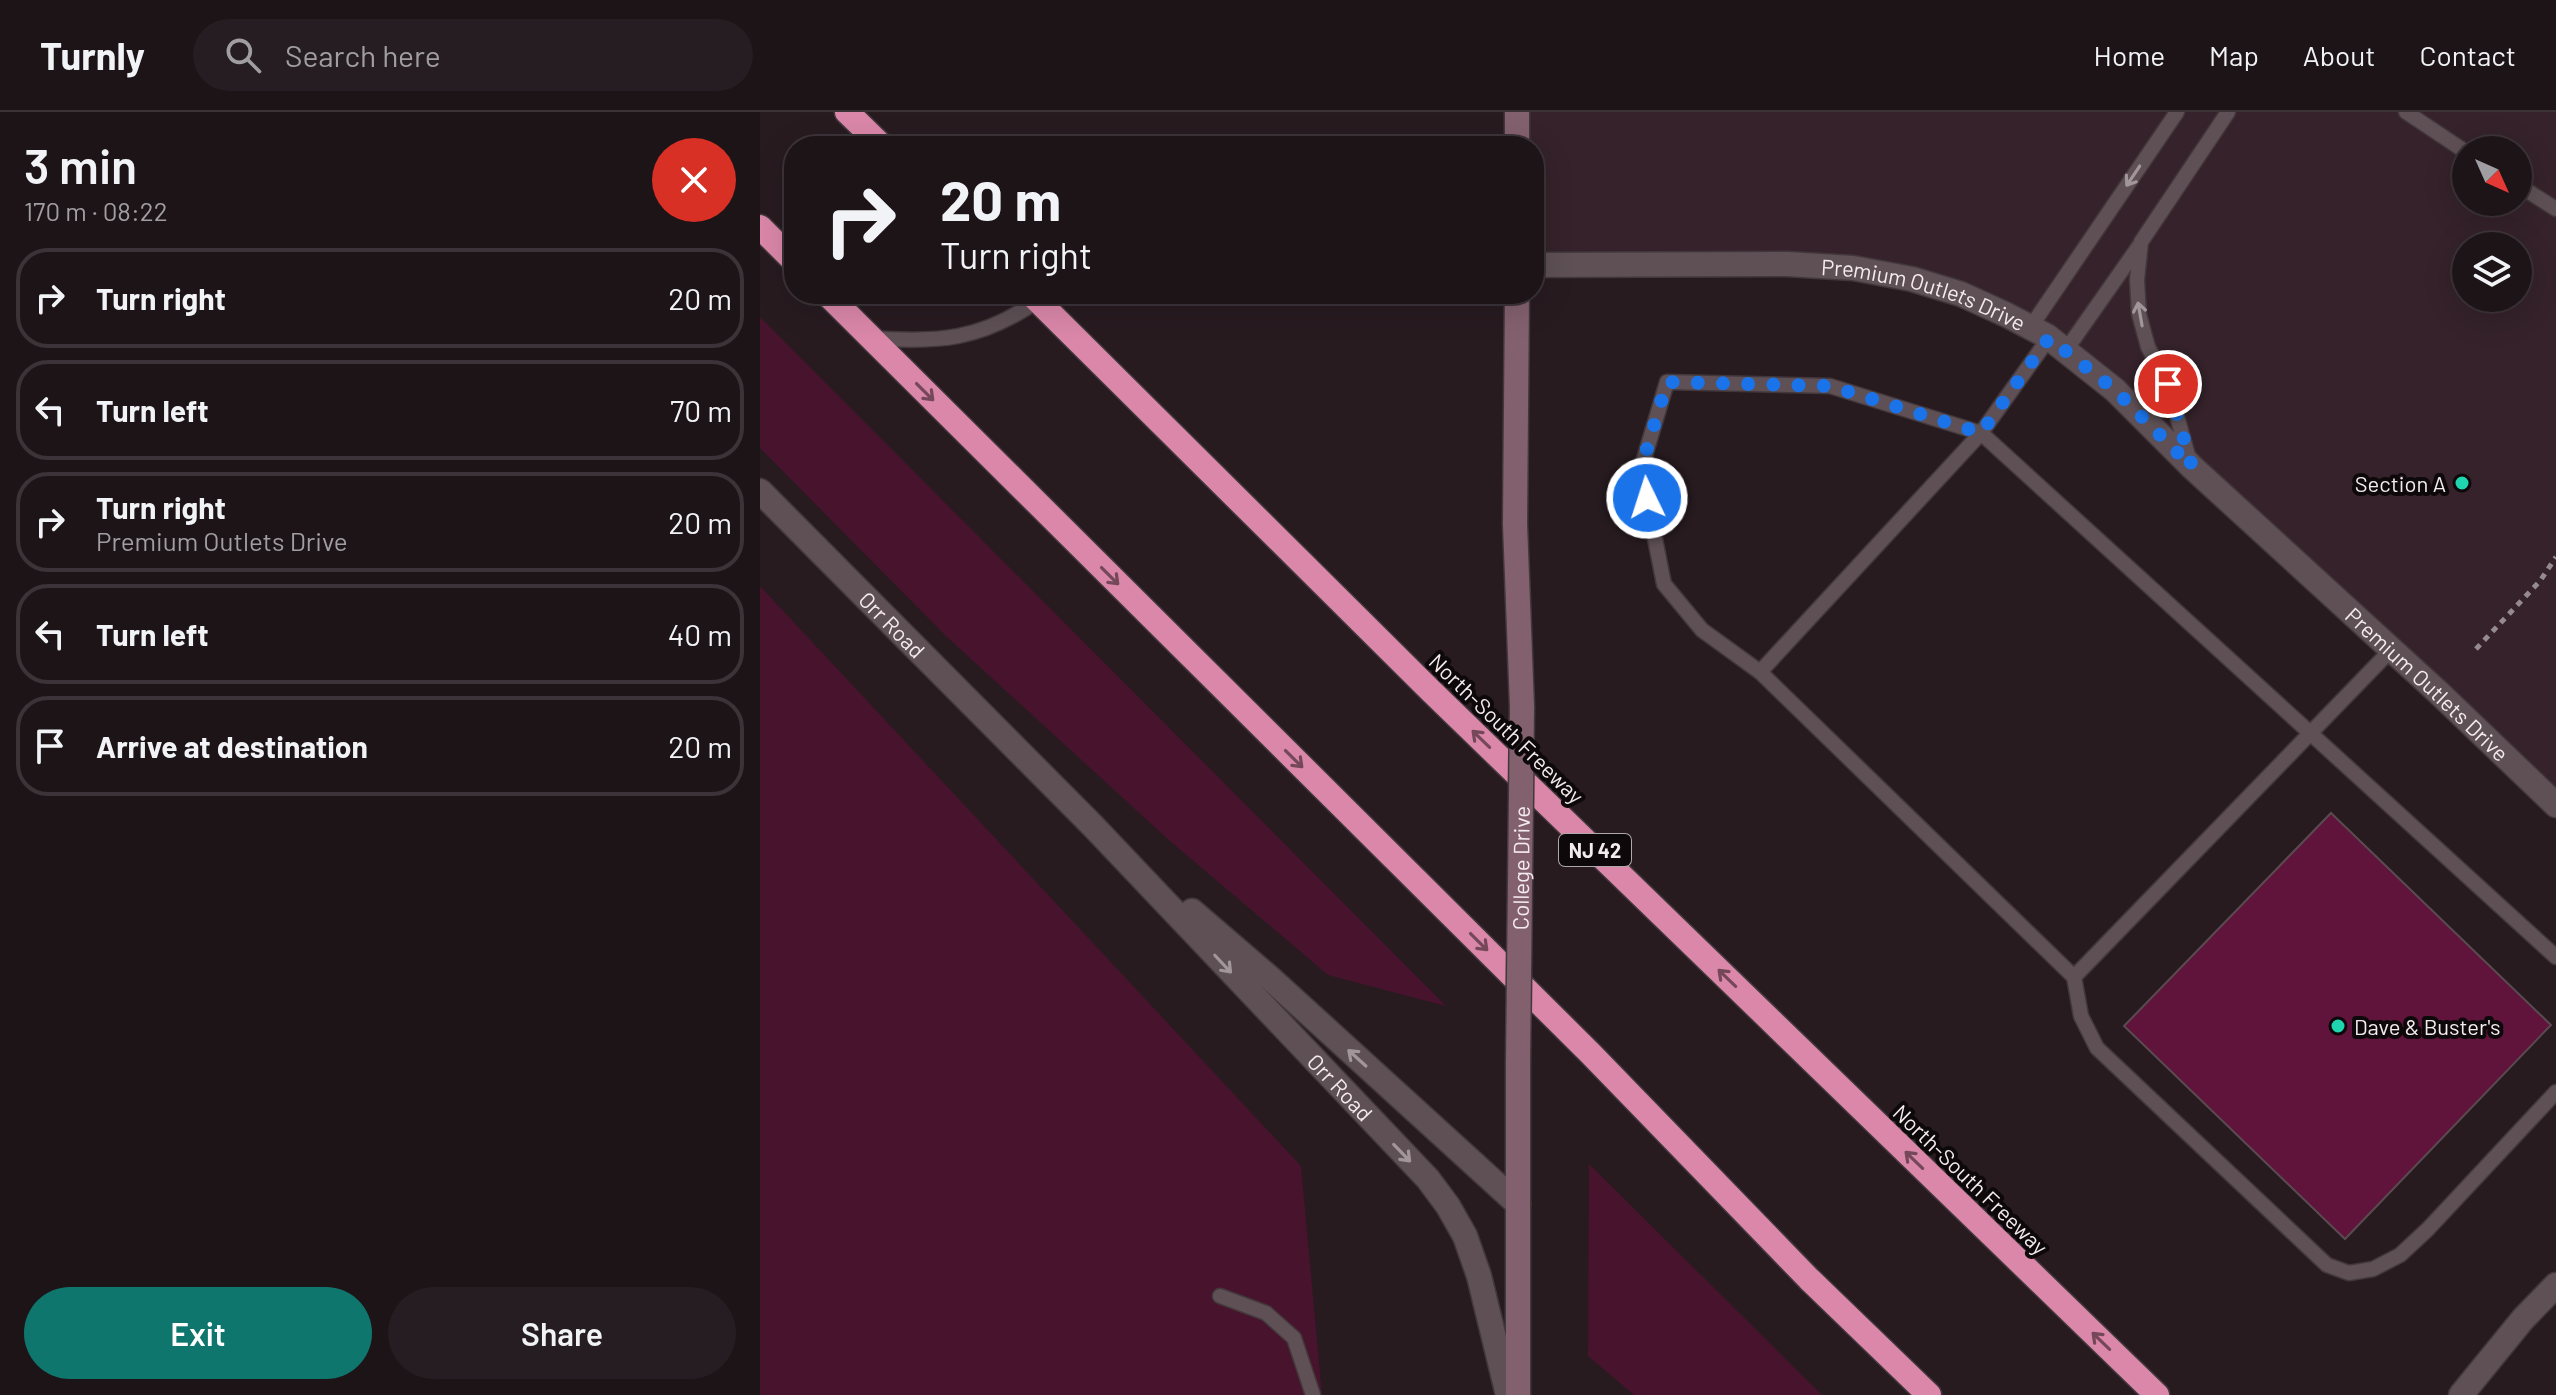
<!DOCTYPE html>
<meta charset="utf-8">
<style>
:root{--surface:#1d1418;--page:#251d21;--text:#f1f3f6;--muted:#a09ea2;--line:#3b3337;--accent:#0f766e}
body{margin:0;font-family:Barlow,sans-serif;background:var(--page);color:var(--text);height:100vh;display:flex;flex-direction:column;font-size:30px;white-space:nowrap}
*{box-sizing:border-box;margin:0}
p{font-size:26px;color:var(--muted)}
.icon{flex:none;width:44px;height:44px;fill:none;stroke:currentColor;stroke-width:2;stroke-linecap:round;stroke-linejoin:round}
.map{position:relative;flex:1;overflow:hidden}
.panel{display:flex;flex-direction:column;background:var(--surface);width:760px}
.panel>*{flex:none}
.guide{position:absolute;left:24px;top:24px;width:760px;height:168px;border-radius:32px;box-shadow:0 8px 32px #0002,0 0 0 2px var(--line);background:#1d1418;color:var(--text);overflow:hidden}
.needle{width:52px;rotate:135deg}
.fabs{position:absolute;left:1692px;top:24px;display:grid;gap:16px}
.fabs a{display:grid;place-items:center;width:80px;height:80px;border-radius:50%;background:var(--surface);box-shadow:0 8px 32px #0002,0 0 0 2px var(--line);font-size:40px}
.pin{position:absolute;display:grid;place-items:center;width:68px;height:68px;color:#fff;margin:-34px;border:4px solid #fff;border-radius:50%;box-shadow:0 2px 8px #0007}
.me{position:absolute;width:88px;margin:-44px;rotate:356deg;stroke-linejoin:round;filter:drop-shadow(0 0 6px #0008)}
.turn{display:flex;align-items:center;gap:28px;height:168px;padding:0 24px;font-size:36px}
.turn .icon{width:104px;height:104px;stroke-width:2.5}
.turn b{display:block;font-size:56px;line-height:68px}
.round{display:grid;place-items:center;flex:none;width:84px;height:84px;border-radius:42px;background:var(--page)}
.head{display:flex;align-items:center;justify-content:space-between;height:136px;padding:0 24px}
h1{font-size:48px;font-weight:600;line-height:60px}
.action{display:flex;gap:16px;margin-top:auto;padding:16px 24px}
.action a{flex:1;height:92px;border-radius:48px;background:var(--accent);color:#fff;font-size:32px;font-weight:600;line-height:92px;text-align:center}
.action a+a{background:var(--page);color:var(--text)}
ul{padding:0;list-style:none}
li{display:flex;align-items:center;gap:24px;height:100px;margin:0 16px 12px;padding:0 8px;border:4px solid var(--line);border-radius:32px}
li div{flex:1}
li b{display:block;font-size:30px}
li em{font-style:normal}
header{display:flex;align-items:center;gap:48px;box-sizing:border-box;height:112px;padding:0 40px;background:var(--surface);border-bottom:2px solid var(--line)}
header strong{font-size:38px}
nav{display:flex;gap:44px;margin-inline-start:auto;font-size:28px}
.search{width:560px;height:72px;background:var(--page);display:flex;align-items:center;gap:20px;box-sizing:border-box;padding:0 28px;border-radius:44px;color:var(--muted);font-size:30px}
main{display:flex;flex:1;min-height:0}
.map>svg:first-child{display:block}
</style>
<header>
<strong>Turnly</strong>
<div class="search"><svg class="icon" aria-label="search" viewBox="0 0 24 24"><circle cx="10" cy="10" r="6"/><path d="M15 15l6 6"/></svg>Search here</div>
<nav><a>Home</a><a>Map</a><a>About</a><a>Contact</a></nav>
</header>
<main>
<section class="panel">
<div class="head"><div><h1>3 min</h1><p>170 m · 08:22</p></div><a class="round" style="background:#d93025;color:#fff"><svg class="icon" aria-label="close" viewBox="0 0 24 24"><path d="M6 6l12 12M18 6L6 18"/></svg></a></div>
<ul>
<li><svg class="icon" aria-label="right" viewBox="0 0 24 24"><path d="M7 20v-9h11M14 6l5 5-5 5"/></svg><div><b>Turn right</b></div><em>20 m</em></li>
<li><svg class="icon" aria-label="left" viewBox="0 0 24 24"><path d="M17 20v-9H6M10 6l-5 5 5 5"/></svg><div><b>Turn left</b></div><em>70 m</em></li>
<li><svg class="icon" aria-label="right" viewBox="0 0 24 24"><path d="M7 20v-9h11M14 6l5 5-5 5"/></svg><div><b>Turn right</b><p>Premium Outlets Drive</p></div><em>20 m</em></li>
<li><svg class="icon" aria-label="left" viewBox="0 0 24 24"><path d="M17 20v-9H6M10 6l-5 5 5 5"/></svg><div><b>Turn left</b></div><em>40 m</em></li>
<li><svg class="icon" aria-label="arrive" viewBox="0 0 24 24"><path d="M6 21V4h12l-3 4 3 4H6"/></svg><div><b>Arrive at destination</b></div><em>20 m</em></li>
</ul>
<div class="action"><a>Exit</a><a>Share</a></div>
</section>
<div class="map">
<svg width="1796" height="1283" viewBox="0 0 1796 1283">
<rect width="100%" height="100%" fill="#271b20"/>
<path fill="#35222a" fill-rule="evenodd" d="M757 0H1796V693L1318 247 1152 167 774 153V34H757ZM1706 38H1758V90H1706ZM1706 134H1758V186H1706Z"/>
<g fill="#48132d">
<path d="M0 205 686 894 568 863 410 729 186 524 0 336Z"/>
<path d="M0 474 541 1054 562 1283H0Z"/>
<path d="M829 1052 1062 1283H874L828 1244Z"/>
</g>
<path fill="#60143b" stroke="#594b50" stroke-width="2" d="M1571 701 1791 913 1585 1127 1364 914Z"/>
<g fill="none" stroke-linecap="round" stroke-linejoin="round">
<defs>
<g id="service">
<path d="M1646 0 1706 40"/>
<path d="M1758 73 1796 97"/>
<path d="M1270 216 1417 0"/>
<path d="M111 226C178 231 221 228 277 189"/>
<path d="M1289 226 1221 321 1070 274 907 270 881 357 904 472 942 518 1000 560 1314 865 1631 538"/>
<path d="M1306 238 1379 134"/>
<path d="M1429 347 1408 272 1388 235 1379 202 1377 168 1381 130 1468 0"/>
<path d="M1000 560 1221 321 1796 845"/>
<path d="M1314 865 1321 904 1337 936 1567 1153 1589 1161 1613 1157 1640 1143 1668 1117 1796 980"/>
<path d="M460 1184 506 1201 534 1226 553 1283"/>
</g>
<g id="tertiary">
<path id="s1" d="M774 153 1027 152 1093 156 1152 167 1201 182 1247 203 1287 224 1355 278 1432 355 1678 580 1796 693"/>
<path id="s2" d="M0 379 333 714 668 1067 688 1094 705 1124 719 1164 748 1283"/>
<path d="M432 799 510 866 758 1092"/>
<path d="M1701 1283 1763 1207 1796 1173"/>
</g>
<g id="secondary">
<path d="M757 0V34"/>
<path d="M757 182 755 412 762 595"/>
<path d="M758 950V1283"/>
</g>
<g id="motorway">
<path d="M87 0 122 34"/>
<path d="M0 115 34 149"/>
<path d="M67 182 831 942 1049 1167 1169 1283"/>
<path d="M271 182 671 579 1397 1283"/>
</g>
</defs>
<use href="#service" stroke="#42383c" stroke-width="17"/>
<use href="#tertiary" stroke="#42383c" stroke-width="27"/>
<use href="#secondary" stroke="#42383c" stroke-width="27"/>
<use href="#motorway" stroke="#42383c" stroke-width="27"/>
<path stroke="#958b8f" stroke-width="5" stroke-dasharray="6 6" stroke-linecap="butt" d="M1716 537 1780 469 1796 445"/>
<use href="#service" stroke="#5e5055" stroke-width="14"/>
<use href="#tertiary" stroke="#5e5055" stroke-width="24"/>
<use href="#secondary" stroke="#83606e" stroke-width="24"/>
<use href="#motorway" stroke="#da87a9" stroke-width="24"/>
<defs>
<g id="secondary-bridge">
<path id="s3" d="M758 950 762 595"/>
</g>
</defs>
<use href="#secondary-bridge" stroke="#42383c" stroke-width="27" stroke-linecap="butt"/>
<use href="#secondary-bridge" stroke="#83606e" stroke-width="24"/>
</g>
<defs><path id="oneway-shaft" d="M-6 0H5M1.5-3L5.5 0L1.5 3" fill="none" stroke-width="1.6" stroke-linecap="round" stroke-linejoin="round" transform="scale(2)"/></defs>
<g stroke="#a2969a">
<use href="#oneway-shaft" transform="translate(1373 64) rotate(124)"/>
<use href="#oneway-shaft" transform="translate(1380 202) rotate(-100)"/>
<use href="#oneway-shaft" transform="translate(463 852) rotate(47)"/>
<use href="#oneway-shaft" transform="translate(597 946) rotate(-138)"/>
<use href="#oneway-shaft" transform="translate(642 1041) rotate(46)"/>
</g>
<g stroke="#744859">
<use href="#oneway-shaft" transform="translate(165 280) rotate(45)"/>
<use href="#oneway-shaft" transform="translate(350 464) rotate(45)"/>
<use href="#oneway-shaft" transform="translate(721 627) rotate(-136)"/>
<use href="#oneway-shaft" transform="translate(534 647) rotate(45)"/>
<use href="#oneway-shaft" transform="translate(719 830) rotate(45)"/>
<use href="#oneway-shaft" transform="translate(967 866) rotate(-136)"/>
<use href="#oneway-shaft" transform="translate(1154 1048) rotate(-136)"/>
<use href="#oneway-shaft" transform="translate(1341 1229) rotate(-136)"/>
</g>
<g fill="none" stroke-linecap="round" stroke-linejoin="round">
<path stroke="#1a73e8" stroke-width="14" stroke-dasharray="0 25.2" d="M887 386 881 357 907 270 1070 274 1221 321 1289 226 1355 278 1432 355 1408 272"/>
</g>
<g fill="#1ed5b0" stroke="#0d0809" stroke-width="3">
<circle cx="1702" cy="371" r="8"/>
<circle cx="1578" cy="914" r="8"/>
</g>
<g text-anchor="middle" dominant-baseline="central" stroke-width="8" stroke-linejoin="round" paint-order="stroke">
<rect fill="#0d0809" stroke="#afa7a9" stroke-width="2" x="799" y="722" width="72" height="32" rx="6"/>
<g font-size="20" font-weight="bold" fill="#f4ebee">
<text x="835" y="738">NJ 42</text>
</g>
<g font-size="22" fill="#f4ebee" stroke="#0d0809">
<text stroke="none"><textPath href="#s1" startOffset="394">Premium Outlets Drive</textPath></text>
<text stroke="none"><textPath href="#s2" startOffset="188">Orr Road</textPath></text>
<text stroke="none"><textPath href="#s1" startOffset="1042">Premium Outlets Drive</textPath></text>
<text transform="translate(747 616) rotate(44)">North-South Freeway</text>
<text stroke="none"><textPath href="#s3" startOffset="194">College Drive</textPath></text>
<text stroke="none"><textPath href="#s2" startOffset="832">Orr Road</textPath></text>
<text transform="translate(1211 1067) rotate(44)">North-South Freeway</text>
</g>
<g font-size="22" fill="#f4ebee" stroke="#0d0809" text-anchor="end">
<text x="1686" y="371">Section A</text>
<text x="1594" y="914" text-anchor="start">Dave &amp; Buster's</text>
</g>
</g>
</svg>
<div class="fabs">
<a><svg class="needle" viewBox="-14 -14 28 28"><path d="M0-13l5 13h-10z" fill="#e53935"/><path d="M0 13l5-13h-10z" fill="#a09ea2"/></svg></a>
<a><svg class="icon" aria-label="layers" viewBox="0 0 24 24"><path d="M12 4l9 5-9 5-9-5zM3 14l9 5 9-5"/></svg></a>
</div>
<div class="pin" style="left:1408px;top:272px;background:#d93025"><svg class="icon" aria-label="arrive" viewBox="0 0 24 24"><path d="M6 21V4h12l-3 4 3 4H6"/></svg></div>
<svg class="me" style="left:887px;top:386px" viewBox="-20 -20 40 40"><circle r="17" fill="#1a73e8" stroke="#fff" stroke-width="3"/><path d="M0-11L8 9 0 5-8 9z" fill="#fff"/></svg>
<div class="guide">
<div class="turn"><svg class="icon" aria-label="right" viewBox="0 0 24 24"><path d="M7 20v-9h11M14 6l5 5-5 5"/></svg><div><b>20 m</b>Turn right</div></div>
</div>
</div>
</main>
